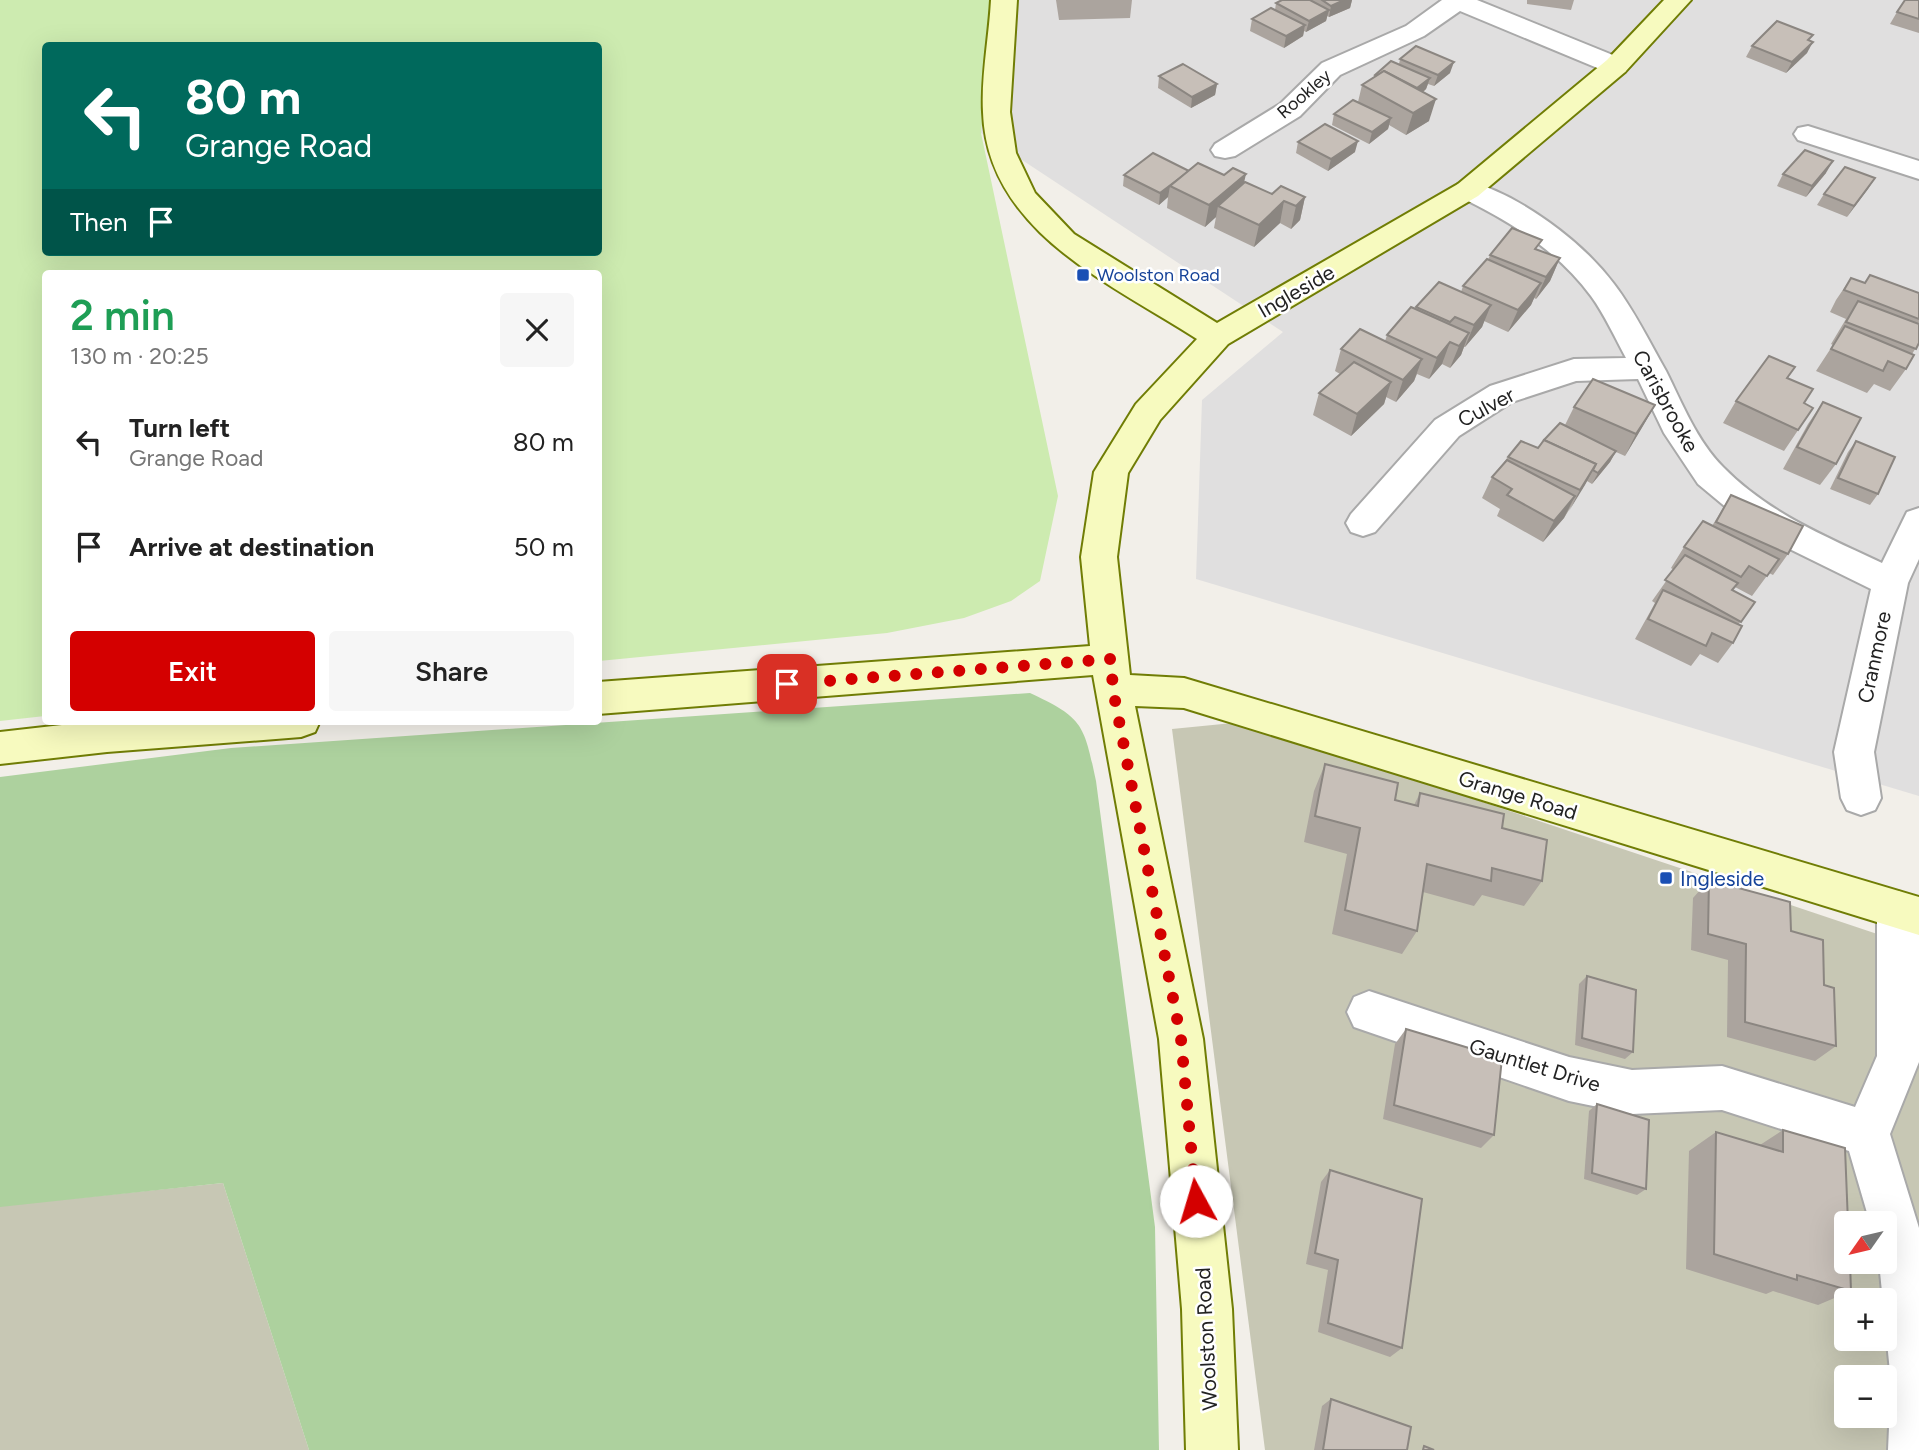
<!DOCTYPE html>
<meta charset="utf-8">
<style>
:root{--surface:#fff;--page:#f6f6f6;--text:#222;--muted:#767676;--accent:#d40000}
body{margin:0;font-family:Figtree,sans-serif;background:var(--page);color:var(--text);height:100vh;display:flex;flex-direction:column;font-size:26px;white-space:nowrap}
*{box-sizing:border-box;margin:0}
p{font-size:23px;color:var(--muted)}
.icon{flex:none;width:38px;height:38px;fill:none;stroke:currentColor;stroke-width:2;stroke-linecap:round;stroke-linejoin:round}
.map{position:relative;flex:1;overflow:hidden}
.side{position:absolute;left:42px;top:270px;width:560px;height:455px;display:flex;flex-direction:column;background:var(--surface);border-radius:7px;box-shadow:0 7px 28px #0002}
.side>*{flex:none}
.hud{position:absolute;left:42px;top:42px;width:560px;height:214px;border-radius:7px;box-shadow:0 7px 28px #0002;background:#00695c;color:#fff;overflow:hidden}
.needle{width:46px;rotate:236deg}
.tools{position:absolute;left:1834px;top:1211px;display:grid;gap:14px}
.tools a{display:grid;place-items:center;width:63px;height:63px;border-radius:7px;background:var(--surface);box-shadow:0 7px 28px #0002;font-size:35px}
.pin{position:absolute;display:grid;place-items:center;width:60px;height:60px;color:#fff;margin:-30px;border-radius:14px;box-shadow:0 4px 10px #0006}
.me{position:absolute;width:77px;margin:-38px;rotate:354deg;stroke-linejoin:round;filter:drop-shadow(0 0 5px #0008)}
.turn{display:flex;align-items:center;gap:24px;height:147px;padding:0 28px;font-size:32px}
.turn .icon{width:91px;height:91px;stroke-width:2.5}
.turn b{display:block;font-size:49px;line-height:60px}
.then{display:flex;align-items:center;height:66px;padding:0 28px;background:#0003;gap:14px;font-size:26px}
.round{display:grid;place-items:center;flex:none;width:74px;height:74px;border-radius:7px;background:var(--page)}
.overview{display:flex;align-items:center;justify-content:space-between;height:119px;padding:0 28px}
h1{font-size:42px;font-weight:600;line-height:52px;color:#1e9e55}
.action{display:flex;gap:14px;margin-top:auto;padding:14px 28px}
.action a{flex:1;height:80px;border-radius:7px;background:var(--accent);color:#fff;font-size:28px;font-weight:600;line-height:80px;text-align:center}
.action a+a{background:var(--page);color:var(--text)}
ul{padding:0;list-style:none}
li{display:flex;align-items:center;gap:21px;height:105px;padding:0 28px}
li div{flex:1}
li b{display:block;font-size:26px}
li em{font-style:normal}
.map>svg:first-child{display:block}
</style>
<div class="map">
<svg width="1919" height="1450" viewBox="0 0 1919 1450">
<rect width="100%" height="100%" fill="#f2efe9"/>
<path fill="#e0dfdf" d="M994 0H1919V796L1196 579 1202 400 1283 332 981 133Z"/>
<g fill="#c7c7b4" fill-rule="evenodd">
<path d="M1243 722 1919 948V1450H1265L1172 729ZM1846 1223H1885V1262H1846ZM1846 1300H1885V1339H1846ZM1846 1377H1885V1416H1846Z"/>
<path d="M223 1183 309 1450H0V1206Z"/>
</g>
<path fill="#cdebb0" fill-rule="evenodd" d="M0 0H994L981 133 1058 496 1040 581 1011 601 964 618 887 633 599 661 598 273H46L45 716 0 721ZM46 46H598V252H46Z"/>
<path fill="#add19e" d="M1030 693C1084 718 1084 725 1096 781L1155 1227 1159 1450H309L223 1183 0 1207V777L231 748Z"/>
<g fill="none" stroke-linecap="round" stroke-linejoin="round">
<defs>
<g id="street">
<path d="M1442 0H1477L1625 60 1629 66 1625 72 1616 74 1607 72 1460 11 1424 36 1340 75 1300 116 1235 156 1225 158 1215 156 1211 150 1215 144 1280 104 1322 63 1406 26Z"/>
<path d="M1808 126 1919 161V179L1798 140 1794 134 1798 128Z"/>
<path d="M1468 181C1520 195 1582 241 1614 284 1634 310 1650 343 1666 371 1682 403 1697 441 1723 467 1768 513 1825 536 1882 563L1907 512 1919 508V559L1908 583 1874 752 1881 798 1875 810 1861 815 1847 810 1841 798 1834 752 1871 589 1757 533 1698 484 1664 433 1638 379 1576 381 1512 402 1459 436 1375 532 1363 536 1351 532 1346 523 1351 514 1435 420 1490 386 1574 359 1626 358C1615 338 1605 315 1591 296 1557 250 1508 220 1458 196L1454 190 1458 184Z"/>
<path d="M1898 891 1913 897 1919 910V1062L1890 1134 1919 1228V1450H1888L1891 1382 1879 1262H1885V1223H1870L1849 1151 1722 1110 1632 1114 1569 1101 1354 1027 1347 1012 1354 997 1369 991 1569 1057 1632 1070 1722 1066 1855 1107 1877 1056V910L1883 897Z"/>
</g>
<g id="secondary">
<path d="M991 0H1017L1010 112 1016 153 1035 193 1074 234 1217 323 1458 184 1607 60 1664 0H1691L1625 72 1478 196 1228 344 1160 420 1128 473 1117 557 1130 675 1184 678 1919 897V935L1184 708 1135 706 1203 1039 1232 1309 1238 1450H1186L1182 1309 1159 1039 1093 675 598 714V682L1090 646 1081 557 1094 472 1136 404 1197 339C1110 283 987 231 983 112 981 76 989 37 991 0Z"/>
<path d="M97 721H320L315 732 301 737 107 752 0 764V732Z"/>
</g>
</defs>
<use href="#street" stroke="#a9a9a9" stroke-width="4"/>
<use href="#secondary" stroke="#707d05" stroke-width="4"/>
<use href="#street" fill="#fff" fill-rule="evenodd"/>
<use href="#secondary" fill="#f7fabf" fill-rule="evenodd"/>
</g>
<g fill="#aba49e">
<path d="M1056 0H1132L1130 18 1059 20Z"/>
<path d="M1282 0H1352L1350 8 1329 17 1327 16 1326 21 1306 32 1304 31 1303 36 1284 48 1250 31 1252 19 1275 10 1276 3Z"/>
<path d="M1527 0H1574L1571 10 1527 4Z"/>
<path d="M1919 0V33L1890 24 1897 12Z"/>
<path d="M1810 41 1807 53 1786 73 1746 57 1752 46Z"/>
<path d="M1400 59 1450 73 1434 86 1428 84 1426 89 1423 92 1429 121 1406 135 1389 125 1388 129 1369 144 1332 125 1334 114 1358 102 1362 85 1374 77 1375 75 1399 64Z"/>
<path d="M1159 76 1217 84 1215 95 1191 108 1158 88Z"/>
<path d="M1298 142 1355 152 1328 171 1296 153Z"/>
<path d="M1189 171 1244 184 1272 194 1305 197 1300 220 1291 229 1280 223 1254 247 1214 228 1216 217 1205 227 1167 208 1168 197 1159 205 1123 186 1124 175Z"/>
<path d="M1826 173 1806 197 1777 186 1783 174Z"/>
<path d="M1875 178 1847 217 1817 205 1824 194Z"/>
<path d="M1538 250 1560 258 1550 281 1536 299 1534 298 1531 305 1508 332 1484 321 1482 327 1465 347H1464L1461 355 1450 368 1442 364 1429 379 1417 374 1414 381 1396 402 1386 397 1384 404 1351 436 1313 415 1319 393 1340 374 1335 371 1341 349 1385 341 1387 335 1416 307 1461 292 1463 286 1488 260 1490 255Z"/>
<path d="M1870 275 1919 293V343L1912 354 1906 369 1890 391 1874 384 1867 393 1816 371 1833 345 1831 344 1846 319 1830 312 1836 300 1851 278 1864 283Z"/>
<path d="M1787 378 1804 403 1813 408 1784 451 1723 423 1736 401Z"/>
<path d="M1823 402 1836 464 1820 485 1783 469 1808 424Z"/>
<path d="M1655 405 1625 456 1616 452 1610 462 1592 484 1587 481 1564 518 1543 542 1497 516 1500 509 1482 498 1492 477 1508 457 1538 448 1544 440 1565 425 1574 407Z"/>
<path d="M1856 441 1878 494 1870 505 1830 489 1848 452Z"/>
<path d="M1731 495 1788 554 1773 575 1769 573 1752 596 1735 587 1732 590 1755 602 1738 625 1733 643 1718 663 1700 654 1691 666 1635 639 1655 603 1652 601 1674 570 1671 568 1684 547 1712 526Z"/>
<path d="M1325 764 1395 800 1414 805 1420 793 1502 828 1542 881 1524 906 1482 895 1474 906 1423 892 1417 931 1402 954 1332 934 1347 854 1304 842 1314 791Z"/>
<path d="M1709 880 1791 931 1824 985 1836 1046 1815 1061 1727 1037 1728 960 1691 950 1693 898Z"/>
<path d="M1587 976 1633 1052 1625 1059 1575 1045 1579 984Z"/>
<path d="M1406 1029 1494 1135 1481 1148 1383 1119 1395 1044Z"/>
<path d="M1597 1104 1646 1189 1637 1195 1584 1179 1589 1111Z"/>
<path d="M1783 1130 1851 1291 1818 1305 1773 1291 1766 1294 1686 1269 1689 1151 1716 1132 1760 1145Z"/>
<path d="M1330 1170 1402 1348 1390 1357 1318 1332 1328 1270 1306 1264 1321 1182Z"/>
<path d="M1331 1399 1407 1450H1314L1322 1406Z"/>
</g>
<g fill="#8b8681">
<path d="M1344 0H1352L1350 8 1329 17 1331 6Z"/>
<path d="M1329 10 1326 21 1306 32 1309 21Z"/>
<path d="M1305 25 1303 36 1284 48 1286 36Z"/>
<path d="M1813 42 1807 53 1786 73 1792 62Z"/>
<path d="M1454 62 1450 73 1434 86 1438 75Z"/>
<path d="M1430 78 1426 89 1410 103 1413 92Z"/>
<path d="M1217 84 1215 95 1191 108 1192 97Z"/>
<path d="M1436 99 1429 121 1406 135 1413 113Z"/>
<path d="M1391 118 1388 129 1369 144 1372 132Z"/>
<path d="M1358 141 1355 152 1328 171 1331 159Z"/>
<path d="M1833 161 1826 173 1806 197 1812 186Z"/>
<path d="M1246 174 1241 196 1218 206 1216 217 1205 227 1209 205Z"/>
<path d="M1875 178 1868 189 1847 217 1854 206Z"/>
<path d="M1170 186 1168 197 1159 205 1160 193Z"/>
<path d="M1305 197 1300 220 1291 229 1296 206Z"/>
<path d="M1284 201 1280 223 1254 247 1259 225Z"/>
<path d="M1560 258 1550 281 1536 299 1546 277Z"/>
<path d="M1541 283 1531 305 1508 332 1518 310Z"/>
<path d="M1491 305 1482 327 1465 347 1474 325Z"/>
<path d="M1469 333 1461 355 1450 368 1459 346Z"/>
<path d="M1450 342 1442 364 1429 379 1437 358Z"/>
<path d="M1422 359 1414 381 1396 402 1403 380Z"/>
<path d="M1391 382 1384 404 1351 436 1357 414Z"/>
<path d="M1655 405 1643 426 1625 456 1636 434Z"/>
<path d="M1616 451 1610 462 1592 484 1598 473Z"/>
<path d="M1596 464 1585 485 1569 511 1580 490Z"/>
<path d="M1575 496 1564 518 1543 542 1554 521Z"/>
</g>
<g fill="#c7bfb8" stroke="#8b8681" stroke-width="2">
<path d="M1282 0H1310L1329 10 1309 21 1276 3Z"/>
<path d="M1322 0H1344L1331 6Z"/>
<path d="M1905 0H1919V19L1897 12Z"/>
<path d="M1271 8 1305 25 1286 36 1252 19Z"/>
<path d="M1777 21 1813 35 1808 40 1813 42 1792 62 1752 46Z"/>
<path d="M1416 46 1454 62 1438 75 1400 59Z"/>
<path d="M1391 61 1430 78 1417 88 1384 71 1377 76 1375 75Z"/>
<path d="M1183 64 1217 84 1192 97 1159 76Z"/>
<path d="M1384 71 1436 99 1413 113 1362 85Z"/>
<path d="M1353 100 1391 118 1372 132 1334 114Z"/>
<path d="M1325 124 1358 141 1331 159 1298 142Z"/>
<path d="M1805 150 1833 161 1812 186 1783 174Z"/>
<path d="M1153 153 1189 171 1160 193 1124 175Z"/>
<path d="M1198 163 1224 175 1233 168 1246 174 1209 205 1170 186Z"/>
<path d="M1845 167 1875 178 1854 206 1824 194Z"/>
<path d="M1245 182 1272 194 1281 186 1305 197 1296 206 1284 201 1259 225 1218 206Z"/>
<path d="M1512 228 1542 240 1535 249 1560 258 1546 277 1490 255Z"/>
<path d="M1487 259 1541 283 1518 310 1463 286Z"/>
<path d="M1870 275 1919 293V319L1844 290 1851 278 1865 283Z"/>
<path d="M1439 282 1491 305 1474 325 1455 317 1450 322 1416 307Z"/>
<path d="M1858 301 1919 324V343L1916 349 1846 322Z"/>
<path d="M1411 307 1469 333 1459 346 1450 342 1437 358 1387 335Z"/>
<path d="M1845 326 1914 355 1906 369 1888 361 1883 371 1831 349Z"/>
<path d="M1360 329 1422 359 1403 380 1341 349Z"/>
<path d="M1769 356 1795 367 1787 378 1813 389 1804 403 1813 408 1798 430 1736 401Z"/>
<path d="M1354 362 1391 382 1357 414 1319 393Z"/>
<path d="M1593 379 1655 405 1636 434 1574 407Z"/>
<path d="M1823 402 1861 418 1836 464 1797 447Z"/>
<path d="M1560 423 1616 451 1598 473 1593 470 1596 464 1544 440Z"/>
<path d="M1544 440 1596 464 1580 490 1508 457 1521 441 1538 448Z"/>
<path d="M1856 441 1895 457 1878 494 1838 478Z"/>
<path d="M1507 460 1575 496 1554 521 1507 495 1512 489 1492 477Z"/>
<path d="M1731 495 1803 526 1788 554 1716 522Z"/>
<path d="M1703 521 1779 559 1767 576 1749 566 1741 577 1684 547Z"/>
<path d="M1685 555 1738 583 1732 590 1755 602 1741 622 1665 580Z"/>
<path d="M1663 590 1742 626 1733 643 1712 633 1706 646 1648 619Z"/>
<path d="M1325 764 1398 783 1395 800 1418 806 1420 793 1504 814 1502 828 1547 840 1542 881 1492 868 1491 881 1427 864 1417 931 1345 910 1360 828 1315 816Z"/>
<path d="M1709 880 1790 902 1791 931 1823 940 1824 985 1834 988 1836 1046 1745 1022 1746 944 1708 934Z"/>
<path d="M1587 976 1636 990 1633 1052 1582 1038Z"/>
<path d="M1406 1029 1502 1058 1494 1135 1394 1105Z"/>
<path d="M1597 1104 1649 1120 1646 1189 1592 1173Z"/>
<path d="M1783 1130 1845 1148 1848 1223H1846V1262H1850L1851 1291 1797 1275V1280L1714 1254 1716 1132 1783 1152Z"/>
<path d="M1330 1170 1422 1199 1402 1348 1328 1323 1338 1260 1315 1253Z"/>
<path d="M1331 1399 1411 1427 1407 1450H1323Z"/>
<path d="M1424 1446 1434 1450H1423Z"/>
</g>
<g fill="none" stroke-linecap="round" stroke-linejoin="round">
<path stroke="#d40000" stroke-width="12" stroke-dasharray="0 21.6" d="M787 684 1111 659 1113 690 1181 1039 1196 1201"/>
</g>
<g fill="#1a4fb4" stroke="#fff" stroke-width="2.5">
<rect x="1076" y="268" width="14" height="14" rx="3.5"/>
<rect x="1659" y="871" width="14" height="14" rx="3.5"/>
</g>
<g text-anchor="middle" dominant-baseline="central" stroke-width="5" stroke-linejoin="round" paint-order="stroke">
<g font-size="18" fill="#222" stroke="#fff">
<text transform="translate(1304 94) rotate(-41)">Rookley</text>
</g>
<g font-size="18" fill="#164399" stroke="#fff" text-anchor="start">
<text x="1097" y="275">Woolston Road</text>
</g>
<g font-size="21" fill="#222" stroke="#fff">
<text transform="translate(1296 291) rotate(-30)">Ingleside</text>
<text transform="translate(1666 401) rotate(61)">Carisbrooke</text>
<text transform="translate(1486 407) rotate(-28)">Culver</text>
<text transform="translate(1874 657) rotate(-78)">Cranmore</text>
<text transform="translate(1518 795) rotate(17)">Grange Road</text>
<text transform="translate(1535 1065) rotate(17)">Gauntlet Drive</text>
<text transform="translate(1206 1339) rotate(-93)">Woolston Road</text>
</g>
<g font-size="21" fill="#164399" stroke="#fff" text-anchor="start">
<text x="1680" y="878">Ingleside</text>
</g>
</g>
</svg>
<div class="tools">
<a><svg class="needle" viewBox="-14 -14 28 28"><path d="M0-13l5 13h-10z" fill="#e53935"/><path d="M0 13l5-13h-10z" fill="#767676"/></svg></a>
<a>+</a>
<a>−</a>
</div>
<div class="pin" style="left:787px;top:684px;background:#d93025"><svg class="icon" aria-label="arrive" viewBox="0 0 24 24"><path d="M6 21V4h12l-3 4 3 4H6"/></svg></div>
<svg class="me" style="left:1196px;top:1201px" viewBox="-20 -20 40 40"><circle r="19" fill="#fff"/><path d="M0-13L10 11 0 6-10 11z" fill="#d40000"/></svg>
<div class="hud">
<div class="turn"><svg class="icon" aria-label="left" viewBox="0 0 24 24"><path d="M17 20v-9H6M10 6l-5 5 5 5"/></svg><div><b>80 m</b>Grange Road</div></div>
<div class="then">Then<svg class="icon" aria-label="arrive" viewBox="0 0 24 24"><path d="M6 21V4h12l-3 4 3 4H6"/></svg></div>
</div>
<section class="side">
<div class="overview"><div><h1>2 min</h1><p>130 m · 20:25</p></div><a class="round"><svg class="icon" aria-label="close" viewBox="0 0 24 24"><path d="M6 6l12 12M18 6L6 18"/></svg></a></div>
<ul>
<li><svg class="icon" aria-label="left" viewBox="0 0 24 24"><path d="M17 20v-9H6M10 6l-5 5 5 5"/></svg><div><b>Turn left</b><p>Grange Road</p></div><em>80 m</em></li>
<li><svg class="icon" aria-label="arrive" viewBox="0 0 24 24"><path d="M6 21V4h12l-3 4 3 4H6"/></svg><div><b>Arrive at destination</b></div><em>50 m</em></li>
</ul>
<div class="action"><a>Exit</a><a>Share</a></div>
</section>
</div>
